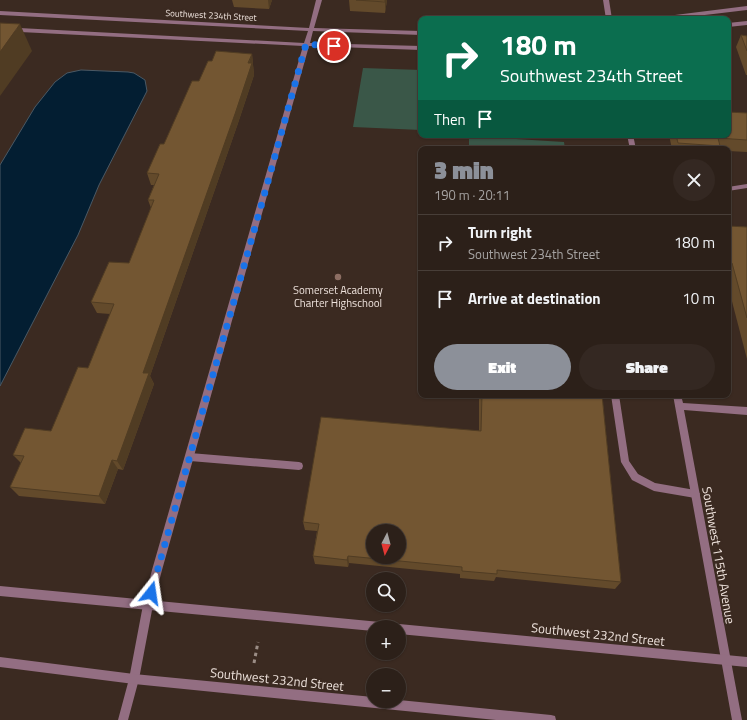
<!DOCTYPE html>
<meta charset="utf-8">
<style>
:root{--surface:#2c2019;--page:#342822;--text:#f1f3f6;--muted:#a6a3a2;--line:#483e38;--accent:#8c9099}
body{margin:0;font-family:"Titillium Web",sans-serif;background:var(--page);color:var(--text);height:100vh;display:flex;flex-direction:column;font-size:15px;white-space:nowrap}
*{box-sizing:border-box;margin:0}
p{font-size:13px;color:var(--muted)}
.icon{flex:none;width:22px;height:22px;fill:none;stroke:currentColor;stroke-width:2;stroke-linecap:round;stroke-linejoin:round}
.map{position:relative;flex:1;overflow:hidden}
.side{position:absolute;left:418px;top:146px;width:313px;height:252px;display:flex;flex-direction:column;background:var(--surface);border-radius:8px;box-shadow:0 1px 3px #0004,0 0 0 1px var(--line)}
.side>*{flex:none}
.guide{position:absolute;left:418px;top:16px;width:313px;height:122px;border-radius:8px;box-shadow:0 1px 3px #0004,0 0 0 1px var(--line);background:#0b6e4f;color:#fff;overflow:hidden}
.needle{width:26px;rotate:186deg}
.fabs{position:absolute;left:366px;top:524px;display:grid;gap:8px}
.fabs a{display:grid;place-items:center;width:40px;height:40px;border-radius:50%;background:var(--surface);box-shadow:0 1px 3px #0004,0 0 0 1px var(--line);font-size:20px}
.pin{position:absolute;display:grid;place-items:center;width:34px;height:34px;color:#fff;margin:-17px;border:2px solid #fff;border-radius:50%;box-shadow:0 1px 4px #0007}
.me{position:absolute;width:44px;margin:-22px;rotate:15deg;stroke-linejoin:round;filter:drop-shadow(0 0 3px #0008)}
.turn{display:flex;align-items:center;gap:14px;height:84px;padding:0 16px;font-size:18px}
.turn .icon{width:52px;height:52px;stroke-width:2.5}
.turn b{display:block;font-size:28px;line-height:34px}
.then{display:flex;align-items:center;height:38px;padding:0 16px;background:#0003;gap:8px;font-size:15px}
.round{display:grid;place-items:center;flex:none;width:42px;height:42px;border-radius:21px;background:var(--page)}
.summary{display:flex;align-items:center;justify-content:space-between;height:68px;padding:0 16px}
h1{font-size:24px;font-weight:800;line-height:30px;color:var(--accent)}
.button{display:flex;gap:8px;margin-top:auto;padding:8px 16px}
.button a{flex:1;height:46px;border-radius:24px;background:var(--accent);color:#fff;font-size:16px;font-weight:800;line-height:46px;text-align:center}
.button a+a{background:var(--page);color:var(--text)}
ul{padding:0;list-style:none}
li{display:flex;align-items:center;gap:12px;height:56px;padding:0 16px;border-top:1px solid var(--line)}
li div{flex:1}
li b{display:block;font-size:15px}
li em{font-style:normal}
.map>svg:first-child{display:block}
</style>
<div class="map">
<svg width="747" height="720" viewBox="0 0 747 720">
<rect width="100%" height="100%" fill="#3b2a21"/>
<g fill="#3a5748">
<path d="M363 68 421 70V130L353 127Z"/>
<path d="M469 136 564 142 565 149H469Z"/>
</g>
<path fill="#031e32" stroke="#4a5965" d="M81 70 128 72 134 73 145 80 147 91 99 185 78 235 0 386V165L35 107 55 82 67 73Z"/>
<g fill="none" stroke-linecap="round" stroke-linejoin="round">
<path stroke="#9b8d86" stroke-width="3" stroke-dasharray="3.5 3.5" stroke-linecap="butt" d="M254 663 258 642"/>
<g fill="#936e82" fill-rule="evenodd">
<path d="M611 395H619L629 461 638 474 655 483 695 490 698 491 700 494 698 497 695 498 654 491 632 480 621 462Z"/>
<path d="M190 453 299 462 302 463 303 466 302 469 299 470 190 461 187 460 186 457 187 454Z"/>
</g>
<g fill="#936e82" fill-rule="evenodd">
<path d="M316 0H322L314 28 421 31V35L313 31 310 43 421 46V50L309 46 162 570 153 605 139 679 128 720H118L129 679 143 605 152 570 303 46 0 31V27L304 43 308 31 0 15V11L309 28Z"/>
<path d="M603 0H609L612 19H606Z"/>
<path d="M747 6V10L671 19H656L659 17Z"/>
<path d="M747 21V25L728 27V23Z"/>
<path d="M627 135H633L636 149H630Z"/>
<path d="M747 184V188L728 191V187Z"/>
<path d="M673 395H681L683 403 747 407V415L684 410 742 720H732Z"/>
</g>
<g fill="#936e82" fill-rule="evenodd">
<path d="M0 586 380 622 384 623 385 627H373V631L0 596Z"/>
<path d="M399 624 747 657V667L399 634V627H395Z"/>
<path d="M0 657 134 674 373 697V701H399V700L551 715 555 716 556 720H496L134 684 0 667Z"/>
</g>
</g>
<g fill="#634a2b">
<path d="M232 0H272L269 9 234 7Z"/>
<path d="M349 0H387L385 13 350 11Z"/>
<path d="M741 35 747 36V75H746L736 47Z"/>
<path d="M252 54 254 75 237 126 150 376 154 384 123 470 118 469 105 504 19 496 10 487 21 463 13 455 51 431 88 368 110 314 97 313 91 302 129 263 151 208 148 200 154 185H151L147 173 164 144 199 81 212 61Z"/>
<path d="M747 113V152L728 151V149H672L669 135H728Z"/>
<path d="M728 226 747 227V359L728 286Z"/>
<path d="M479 395H602L621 582 615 589 496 577 494 581 460 578V574L349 563 348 567 315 564 313 556 317 531 305 530 303 522 479 431Z"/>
</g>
<g fill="#503c23">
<path d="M268 0H272L269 9Z"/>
<path d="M385 0H387L385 13Z"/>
<path d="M20 24 32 51 0 96V52Z"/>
<path d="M252 54 254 75 237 126 150 376 154 384 123 470 117 461 143 373Z"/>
<path d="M112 460 118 469 105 504 99 496Z"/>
<path d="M348 556 349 563 348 567 347 560Z"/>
</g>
<g fill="#735632" stroke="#503c23" fill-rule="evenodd">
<path d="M356 0H385V2Z"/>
<path d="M0 23 20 24 0 52Z"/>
<path d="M741 35 747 36V51Z"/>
<path d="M216 51 252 54 248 63H252L235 114 143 373H149L117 461 112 460 99 496 10 487 24 456 13 455 25 428 51 431 78 367 88 368 114 304 91 302 109 262 129 263 154 200H148L159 174 147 173 160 144H164L192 81H199L208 61H212Z"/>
<path d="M728 112 747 113V140L718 138 720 146 678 143 676 135H728Z"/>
<path d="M728 226 747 227V318L732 263H728Z"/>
<path d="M482 395H602L621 582 497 570V574L462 571V567L348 556 347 560 313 556 319 524 303 522 321 417 481 431ZM373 531H399V557H373Z"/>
</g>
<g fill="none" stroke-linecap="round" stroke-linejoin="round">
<path stroke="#1a73e8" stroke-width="7" stroke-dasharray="0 12.6" d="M151 593 265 192 306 44 334 46"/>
</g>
<circle fill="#8d6e63" stroke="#3b2a21" stroke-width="1.5" cx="338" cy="277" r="4"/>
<g text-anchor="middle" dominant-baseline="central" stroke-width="4" stroke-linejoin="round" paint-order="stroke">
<g font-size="9" fill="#eee2dc" stroke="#3b2a21">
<text transform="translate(211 15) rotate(3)">Southwest 234th Street</text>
</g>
<g font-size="11" fill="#eee2dc" stroke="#3b2a21">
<text x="338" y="290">Somerset Academy<tspan x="338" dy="13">Charter Highschool</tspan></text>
</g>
<g font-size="13" fill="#eee2dc" stroke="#3b2a21">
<text transform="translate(719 555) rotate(80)">Southwest 115th Avenue</text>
<text transform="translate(598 634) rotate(6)">Southwest 232nd Street</text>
<text transform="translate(277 679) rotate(6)">Southwest 232nd Street</text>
</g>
</g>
</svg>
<div class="fabs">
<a><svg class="needle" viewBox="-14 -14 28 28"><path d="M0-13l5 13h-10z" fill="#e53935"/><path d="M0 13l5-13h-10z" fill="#a6a3a2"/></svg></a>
<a><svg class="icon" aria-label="search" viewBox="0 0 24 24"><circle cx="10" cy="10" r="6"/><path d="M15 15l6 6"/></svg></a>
<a>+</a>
<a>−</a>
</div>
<div class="pin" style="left:334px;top:46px;background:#d93025"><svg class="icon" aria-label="arrive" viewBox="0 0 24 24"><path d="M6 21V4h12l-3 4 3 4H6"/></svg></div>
<svg class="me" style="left:151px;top:593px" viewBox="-20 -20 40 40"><path d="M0-17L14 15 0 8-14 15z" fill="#1a73e8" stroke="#fff" stroke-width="4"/></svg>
<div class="guide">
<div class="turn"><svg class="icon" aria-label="right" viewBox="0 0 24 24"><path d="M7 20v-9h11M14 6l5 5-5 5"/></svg><div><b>180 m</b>Southwest 234th Street</div></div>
<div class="then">Then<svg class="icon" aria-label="arrive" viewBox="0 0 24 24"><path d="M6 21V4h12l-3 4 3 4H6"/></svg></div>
</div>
<section class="side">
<div class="summary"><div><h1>3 min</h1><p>190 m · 20:11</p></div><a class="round"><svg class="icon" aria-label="close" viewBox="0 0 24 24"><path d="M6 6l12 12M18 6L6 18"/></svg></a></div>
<ul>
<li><svg class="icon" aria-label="right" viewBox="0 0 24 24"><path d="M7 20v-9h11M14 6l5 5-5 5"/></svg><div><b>Turn right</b><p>Southwest 234th Street</p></div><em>180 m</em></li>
<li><svg class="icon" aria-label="arrive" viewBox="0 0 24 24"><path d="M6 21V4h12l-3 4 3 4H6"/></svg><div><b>Arrive at destination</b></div><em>10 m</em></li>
</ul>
<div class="button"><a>Exit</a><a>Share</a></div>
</section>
</div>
